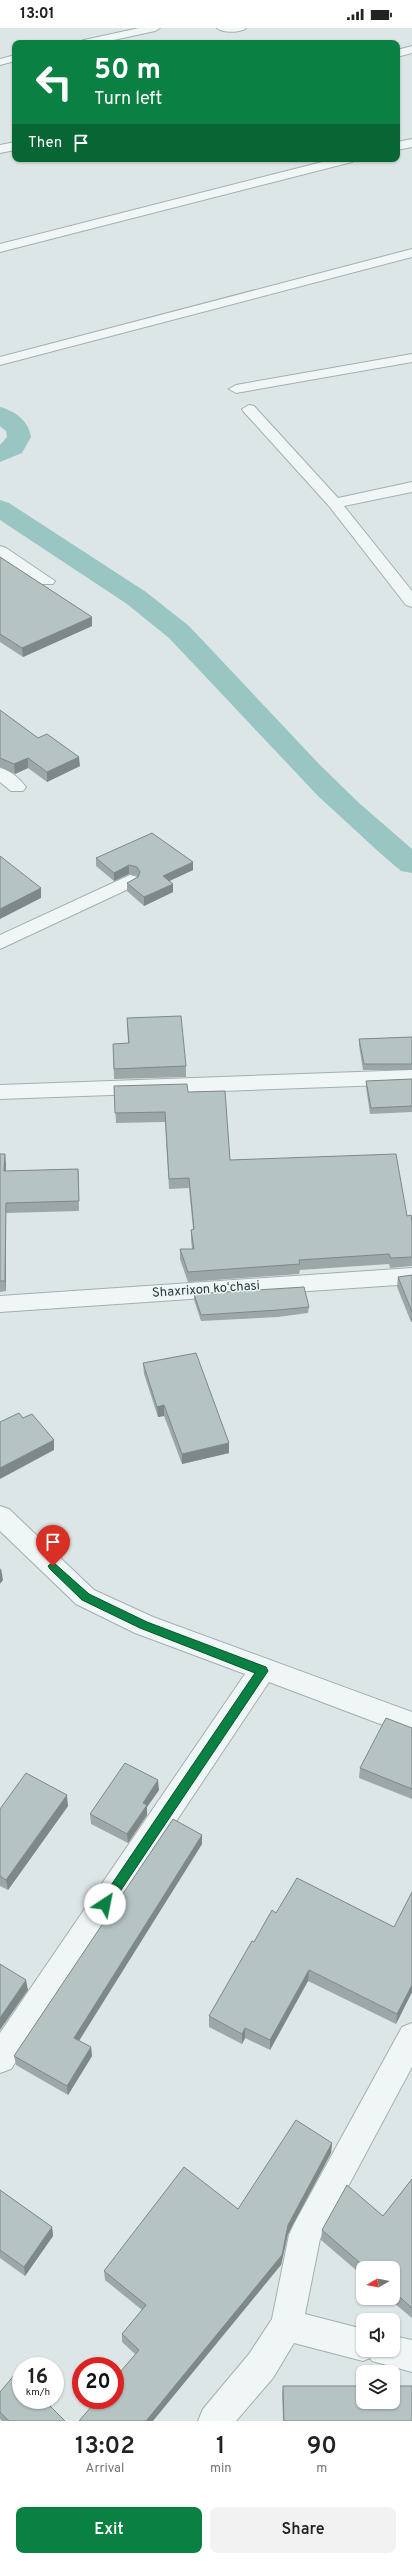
<!DOCTYPE html>
<meta charset="utf-8">
<style>
:root{--surface:#fff;--page:#f2f2f2;--text:#222;--muted:#767676;--accent:#0b8043}
body{margin:0;font-family:Overpass,sans-serif;background:var(--page);color:var(--text);height:100vh;display:flex;flex-direction:column;font-size:15px;white-space:nowrap}
*{box-sizing:border-box;margin:0}
p{font-size:13px;color:var(--muted)}
.icon{flex:none;width:22px;height:22px;fill:none;stroke:currentColor;stroke-width:2;stroke-linecap:round;stroke-linejoin:round}
.map{position:relative;height:2393px;overflow:hidden}
.sheet{display:flex;flex-direction:column;background:var(--surface);flex:1}
.sheet>*{flex:none}
.top-card{position:absolute;left:12px;top:12px;width:388px;height:122px;border-radius:8px;box-shadow:0 1px 3px #0004;background:#0b8043;color:#fff;overflow:hidden}
.needle{width:26px;rotate:260deg}
.fabs{position:absolute;left:356px;top:2233px;display:grid;gap:8px}
.fabs a{display:grid;place-items:center;width:44px;height:44px;border-radius:8px;background:var(--surface);box-shadow:0 1px 3px #0004;font-size:20px}
.speed{position:absolute;left:12px;top:2329px;display:flex;gap:8px;font-size:20px;font-weight:700;text-align:center}
.speed>*{display:grid;place-content:center;width:52px;height:52px;border-radius:50%;background:var(--surface);box-shadow:0 1px 3px #0004;line-height:1}
.speed small{font-size:10px;font-weight:400}
.speed .limit{border:6px solid #d22;background:#fff;color:#111}
.pin{position:absolute;display:grid;place-items:center;width:34px;height:34px;color:#fff;margin:-41px -17px;border-radius:50% 50% 50% 0;rotate:-45deg;box-shadow:0 0 4px #0007}
.pin .icon{rotate:45deg}
.me{position:absolute;width:44px;margin:-22px;rotate:34deg;stroke-linejoin:round;filter:drop-shadow(0 0 3px #0008)}
.turn{display:flex;align-items:center;gap:14px;height:84px;padding:0 16px;font-size:18px}
.turn .icon{width:52px;height:52px;stroke-width:2.5}
.turn b{display:block;font-size:28px;line-height:34px}
.then{display:flex;align-items:center;height:38px;padding:0 16px;background:#0003;gap:8px;font-size:15px}
.eta{display:flex;justify-content:space-evenly;align-items:center;height:68px;text-align:center}
.eta b{font-size:24px;font-weight:600;line-height:28px}
.primary-button{display:flex;gap:8px;margin-top:auto;padding:8px 16px}
.primary-button a{flex:1;height:46px;border-radius:8px;background:var(--accent);color:#fff;font-size:16px;font-weight:600;line-height:46px;text-align:center}
.primary-button a+a{background:var(--page);color:var(--text)}
.status{display:flex;justify-content:space-between;align-items:center;height:28px;padding:0 20px;background:var(--surface);direction:ltr}
.status svg{height:11px;fill:currentColor}
.map>svg:first-child{display:block}
</style>
<div class="status"><b>13:01</b><svg viewBox="0 0 49 12"><path d="M0 12V9h3v3zM5 12V6h3v6zM10 12V3h3v9zM15 12V0h3v12zM26 1h20v11H26zM47 4h2v5h-2z"/></svg></div>
<div class="map">
<svg width="412" height="2393" viewBox="0 0 412 2393">
<rect width="100%" height="100%" fill="#dde6e7"/>
<g fill="none" stroke-linecap="round" stroke-linejoin="round">
<g fill="#99c6c2" fill-rule="evenodd">
<path d="M0 379C15 383 29 393 31 409L22 425 0 434V417L7 409 6 403 0 398Z"/>
<path d="M0 472 9 475 146 564 189 598 319 736 359 775 412 821V845L401 843 380 825 318 768 169 610 127 576 0 492Z"/>
</g>
<defs>
<g id="minor">
<path d="M139 0H160L155 3 100 15H78L84 12Z"/>
<path d="M217 0H246C241 5 222 5 217 0Z"/>
<path d="M412 18V25L397 29V22Z"/>
<path d="M15 27V33L0 37V31Z"/>
<path d="M412 111V119L397 122V114Z"/>
<path d="M15 114V122L0 125V117Z"/>
<path d="M334 131H354L352 134 0 224V216Z"/>
<path d="M412 221V229L0 337V329Z"/>
<path d="M412 326V334L236 365 229 361 236 357Z"/>
<path d="M249 377 254 378 338 470 412 454V464L344 478 412 563V579L406 577 329 478 244 384 242 381Z"/>
<path d="M0 518 6 520 55 553 53 556H41L0 530Z"/>
<path d="M0 740C10 742 20 751 26 759L23 763H11L0 754Z"/>
<path d="M130 847 137 849 139 853 137 857 0 921V907Z"/>
<path d="M412 1042V1056L0 1071V1057Z"/>
<path d="M412 1240V1256L0 1284V1268Z"/>
<path d="M0 1478 9 1481 94 1562 153 1589 412 1684V1708L269 1654 11 2041 0 2045V2005L245 1646 135 1605 76 1576 0 1503Z"/>
<path d="M412 1995V2039L320 2211 305 2286 363 2301V2322H393V2308L412 2312V2344L372 2333 370 2330 363 2333 294 2315 273 2350 236 2393H198L203 2381 249 2326 272 2291 289 2207 294 2196 402 1999Z"/>
</g>
</defs>
<use href="#minor" stroke="#a3b0b0" stroke-width="2"/>
<use href="#minor" fill="#f0f5f5" fill-rule="evenodd"/>
</g>
<g fill="#9ca8a8">
<path d="M0 529 92 589V598L23 629 0 614Z"/>
<path d="M0 682 38 710 80 738 47 754 28 740 15 746 0 739Z"/>
<path d="M96 830 193 842 169 853 173 856V864L144 878 127 863V855L138 849 137 848 129 846 114 853 96 838Z"/>
<path d="M127 990 186 1038V1049L114 1051 113 1016 128 1015Z"/>
<path d="M412 1009V1042H363L359 1017V1011Z"/>
<path d="M412 1051V1084L370 1086 366 1059V1053Z"/>
<path d="M114 1058 188 1064 230 1132 407 1188 412 1194V1240V1238L390 1240 389 1236 300 1242 299 1246 188 1254 180 1231V1221H192L191 1211V1202L193 1201 189 1160 169 1161 165 1094 116 1095Z"/>
<path d="M0 1126H5L6 1143 78 1141 79 1183 6 1185V1263L0 1264Z"/>
<path d="M412 1247V1293L411 1294 397 1259 398 1249Z"/>
<path d="M194 1266 309 1279 308 1285 278 1289 201 1293 194 1272Z"/>
<path d="M143 1335 229 1415V1425L182 1436 164 1388 158 1389 144 1346Z"/>
<path d="M412 1700V1771L359 1750 360 1740Z"/>
<path d="M159 1762 147 1779V1787L128 1815 91 1796 90 1786Z"/>
<path d="M68 1778 8 1862 0 1858V1781Z"/>
<path d="M202 1807V1816L79 2013 91 2019 92 2028 68 2067 16 2037 14 2028Z"/>
<path d="M276 1885 394 1899 412 1964 396 1996 308 1953 270 2022 245 2010 242 2016 209 1999V1988L254 1914Z"/>
<path d="M332 2115 331 2125 288 2206 281 2237 135 2326 122 2314V2306L142 2282 105 2252 104 2243 238 2181Z"/>
<path d="M412 2151V2290L388 2270H393V2240H363V2248L321 2212 322 2202 383 2188Z"/>
<path d="M0 2162 52 2199 53 2208 25 2248 0 2230Z"/>
<path d="M283 2358 412 2393H283L282 2366Z"/>
<path d="M0 2364 65 2393H2L0 2391Z"/>
</g>
<g fill="#7f8888">
<path d="M92 589V598L23 629 22 620Z"/>
<path d="M79 729 80 738 47 754V744Z"/>
<path d="M28 730V740L15 746 14 736Z"/>
<path d="M193 834V842L163 856V848Z"/>
<path d="M129 837V846L114 853V845Z"/>
<path d="M173 856V864L144 878V869Z"/>
<path d="M41 860V870L0 891V881Z"/>
<path d="M5 1126 6 1137 5 1154 4 1143Z"/>
<path d="M78 1141 79 1151V1183V1173Z"/>
<path d="M6 1175V1263L5 1253Z"/>
<path d="M412 1284V1293L411 1294Z"/>
<path d="M164 1377V1388L158 1389 157 1379Z"/>
<path d="M54 1412V1422L0 1451V1440Z"/>
<path d="M229 1415V1425L182 1436V1426Z"/>
<path d="M1 1540 3 1552 0 1556V1542Z"/>
<path d="M158 1752 159 1762 147 1779V1787L128 1815 127 1806 143 1775Z"/>
<path d="M67 1767 68 1778 8 1862 6 1852Z"/>
<path d="M202 1807V1816L75 2019 74 2010Z"/>
<path d="M309 1942 308 1953 270 2022V2012Z"/>
<path d="M26 1952 28 1962 0 2002V1990Z"/>
<path d="M412 1957V1964L396 1996 397 1986Z"/>
<path d="M245 2000V2010L242 2016V2006Z"/>
<path d="M91 2019 92 2028 68 2067 67 2058Z"/>
<path d="M332 2115 331 2125 288 2206 281 2237 153 2393H146L288 2197Z"/>
<path d="M52 2199 53 2208 25 2248 24 2239Z"/>
</g>
<g fill="#b5c3c3" stroke="#7f8888">
<path d="M0 529 92 589 22 620 0 606Z"/>
<path d="M0 682 38 710 47 706 79 729 47 744 28 730 14 736 0 730Z"/>
<path d="M152 805 193 834 163 848 173 856 144 869 127 855 138 849 140 844 137 839 129 837 114 845 96 830Z"/>
<path d="M0 828 41 860 0 881Z"/>
<path d="M181 988 186 1038 114 1041 113 1016 129 1015 127 990Z"/>
<path d="M412 1009V1036H364L359 1011Z"/>
<path d="M412 1051V1078L371 1080 366 1053Z"/>
<path d="M187 1056 188 1064 225 1063 230 1132 396 1126 407 1188 411 1187 412 1194V1229L391 1230 389 1226 299 1232 300 1236 188 1244 180 1221H194L191 1202 194 1201 189 1150 169 1151 165 1084 115 1085 114 1058Z"/>
<path d="M0 1126H5L4 1143 78 1141 79 1173 6 1175 5 1253H0Z"/>
<path d="M412 1247V1284L398 1249Z"/>
<path d="M304 1259 309 1279 278 1282 201 1287 194 1266Z"/>
<path d="M196 1325 229 1415 182 1426 164 1377 157 1379 143 1335Z"/>
<path d="M19 1385 23 1390 32 1386 54 1412 0 1440V1394Z"/>
<path d="M386 1690 412 1700V1761L360 1740Z"/>
<path d="M125 1735 158 1752 143 1775 147 1777 127 1806 90 1786Z"/>
<path d="M26 1745 67 1767 6 1852 0 1848V1781Z"/>
<path d="M173 1791 202 1807 74 2010 91 2019 67 2058 14 2028Z"/>
<path d="M297 1850 394 1899 412 1864V1957L397 1986 309 1942 270 2012 245 2000 242 2006 209 1988 252 1913 254 1914 272 1882 276 1885Z"/>
<path d="M0 1936 26 1952 0 1990Z"/>
<path d="M296 2092 332 2115 288 2197 282 2227 146 2393H79L97 2372H115V2350L139 2322 122 2306 146 2277 104 2243 184 2139 238 2181Z"/>
<path d="M412 2151V2280L393 2263V2240H366L322 2202 347 2157 383 2188Z"/>
<path d="M0 2162 52 2199 24 2239 0 2222Z"/>
<path d="M16 2345 21 2350V2372H44L65 2393H9L0 2384V2364Z"/>
<path d="M283 2358H363V2374H393V2358H412V2393H284Z"/>
</g>
<path fill="#0b8043" stroke="#07532c" d="M53 1534 89 1566 147 1594 266 1639 268 1643 109 1880 105 1881 101 1880V1872L255 1645 140 1600 82 1572 50 1541 48 1538Z"/>
<g text-anchor="middle" dominant-baseline="central" stroke-width="3" stroke-linejoin="round" paint-order="stroke">
<g font-size="13" fill="#273c3c" stroke="#edf4f4">
<text transform="translate(206 1262) rotate(-4)">Shaxrixon koʻchasi</text>
</g>
</g>
</svg>
<div class="fabs">
<a><svg class="needle" viewBox="-14 -14 28 28"><path d="M0-13l5 13h-10z" fill="#e53935"/><path d="M0 13l5-13h-10z" fill="#767676"/></svg></a>
<a><svg class="icon" aria-label="sound" viewBox="0 0 24 24"><path d="M4 9h4l5-4v14l-5-4H4zM17 9q2 3 0 6"/></svg></a>
<a><svg class="icon" aria-label="layers" viewBox="0 0 24 24"><path d="M12 4l9 5-9 5-9-5zM3 14l9 5 9-5"/></svg></a>
</div>
<div class="speed"><div>16<small>km/h</small></div><div class="limit">20</div></div>
<div class="pin" style="left:53px;top:1538px;background:#d93025"><svg class="icon" aria-label="arrive" viewBox="0 0 24 24"><path d="M6 21V4h12l-3 4 3 4H6"/></svg></div>
<svg class="me" style="left:105px;top:1876px" viewBox="-20 -20 40 40"><circle r="19" fill="#fff"/><path d="M0-13L10 11 0 6-10 11z" fill="#0b8043"/></svg>
<div class="top-card">
<div class="turn"><svg class="icon" aria-label="left" viewBox="0 0 24 24"><path d="M17 20v-9H6M10 6l-5 5 5 5"/></svg><div><b>50 m</b>Turn left</div></div>
<div class="then">Then<svg class="icon" aria-label="arrive" viewBox="0 0 24 24"><path d="M6 21V4h12l-3 4 3 4H6"/></svg></div>
</div>
</div>
<section class="sheet">
<div class="eta">
<div><b>13:02</b><p>Arrival</p></div>
<div><b>1</b><p>min</p></div>
<div><b>90</b><p>m</p></div>
</div>
<div class="primary-button"><a>Exit</a><a>Share</a></div>
</section>
